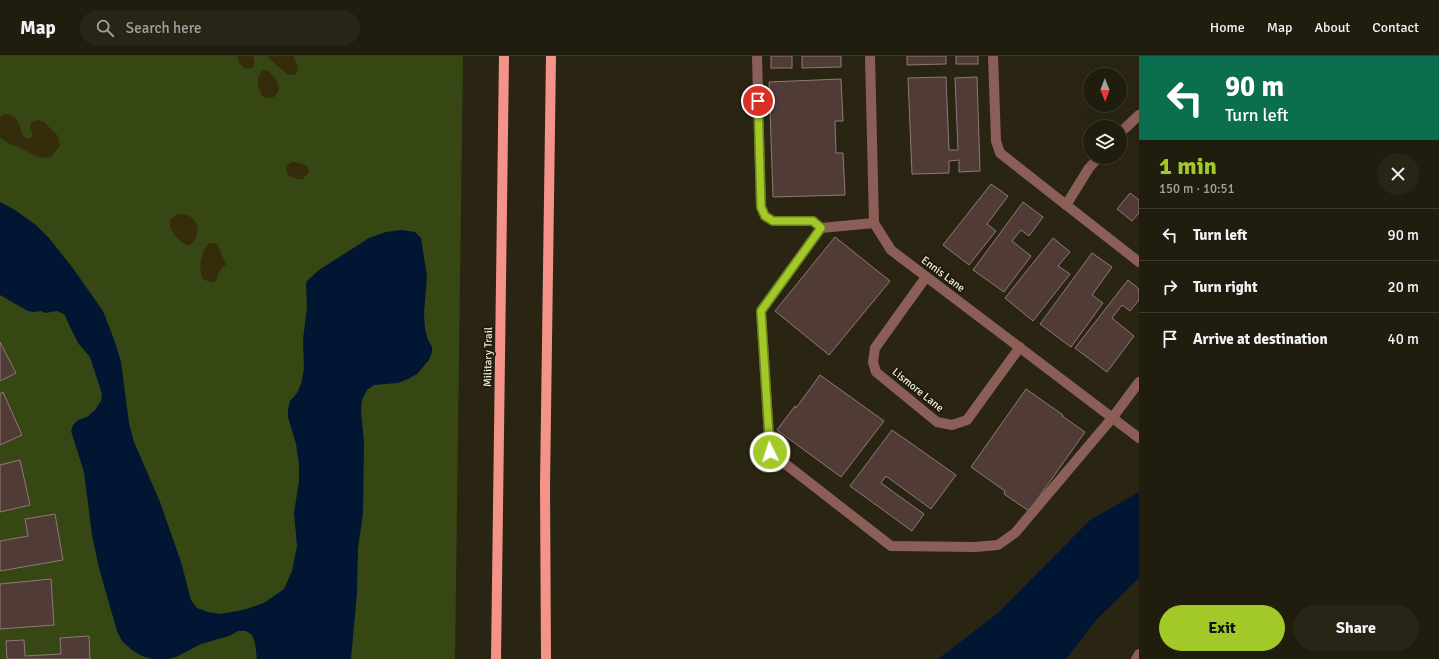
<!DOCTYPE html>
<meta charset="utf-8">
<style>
:root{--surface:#201c0e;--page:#282517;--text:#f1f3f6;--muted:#a2a19e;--line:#3d3a2e;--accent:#a2c927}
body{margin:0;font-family:Signika,sans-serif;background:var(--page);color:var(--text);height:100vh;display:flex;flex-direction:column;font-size:15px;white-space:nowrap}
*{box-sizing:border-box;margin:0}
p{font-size:13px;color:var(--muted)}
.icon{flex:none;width:22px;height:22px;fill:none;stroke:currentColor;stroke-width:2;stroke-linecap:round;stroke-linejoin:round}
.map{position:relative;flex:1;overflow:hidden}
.details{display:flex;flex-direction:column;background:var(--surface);width:300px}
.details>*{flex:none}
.hud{background:#0b6e4f;color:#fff;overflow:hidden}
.needle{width:26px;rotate:179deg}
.tools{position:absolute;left:1083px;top:12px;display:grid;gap:8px}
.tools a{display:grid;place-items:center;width:44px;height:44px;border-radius:50%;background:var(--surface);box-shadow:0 4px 16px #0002,0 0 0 1px var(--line);font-size:20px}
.pin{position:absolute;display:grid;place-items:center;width:34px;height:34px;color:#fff;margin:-17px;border:2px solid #fff;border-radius:50%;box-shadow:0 1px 4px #0007}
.me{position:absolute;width:44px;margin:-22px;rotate:356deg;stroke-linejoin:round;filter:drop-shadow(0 0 3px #0008)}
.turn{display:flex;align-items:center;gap:14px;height:84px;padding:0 20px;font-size:18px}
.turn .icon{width:52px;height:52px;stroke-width:2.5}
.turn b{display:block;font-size:28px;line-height:34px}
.round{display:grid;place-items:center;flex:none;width:42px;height:42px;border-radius:21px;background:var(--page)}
.summary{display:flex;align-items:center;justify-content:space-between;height:68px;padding:0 20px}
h1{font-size:24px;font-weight:700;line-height:30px;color:var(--accent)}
.action{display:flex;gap:8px;margin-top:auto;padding:8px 20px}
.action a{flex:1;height:46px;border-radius:24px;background:var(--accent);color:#111;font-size:16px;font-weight:700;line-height:46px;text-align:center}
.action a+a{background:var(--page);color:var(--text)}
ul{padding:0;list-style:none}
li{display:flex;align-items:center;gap:12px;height:52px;padding:0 20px;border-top:1px solid var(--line)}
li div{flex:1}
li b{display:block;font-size:15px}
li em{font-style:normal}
header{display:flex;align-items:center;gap:24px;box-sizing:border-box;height:56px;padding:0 20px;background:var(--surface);border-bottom:1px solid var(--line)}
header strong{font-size:19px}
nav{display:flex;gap:22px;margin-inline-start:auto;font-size:14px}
.search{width:280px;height:36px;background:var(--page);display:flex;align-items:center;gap:10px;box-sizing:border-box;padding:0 14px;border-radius:22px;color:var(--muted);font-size:15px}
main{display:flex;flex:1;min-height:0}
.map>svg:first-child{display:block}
</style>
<header>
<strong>Map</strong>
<div class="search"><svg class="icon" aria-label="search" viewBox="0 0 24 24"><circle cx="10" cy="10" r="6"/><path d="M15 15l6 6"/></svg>Search here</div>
<nav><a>Home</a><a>Map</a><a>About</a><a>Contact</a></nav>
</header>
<main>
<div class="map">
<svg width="1139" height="603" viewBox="0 0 1139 603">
<rect width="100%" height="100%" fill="#2a2513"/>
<path fill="#364714" d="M0 0H463L455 603H0Z"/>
<g fill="#342c0b">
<path d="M237 0H253C254 5 256 7 252 12 242 14 240 8 237 0Z"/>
<path d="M268 0H293C295 7 301 11 296 18L289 19C284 16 270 4 268 0Z"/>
<path d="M263 14 269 15 277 25 279 34C276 41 270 44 263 41 258 33 255 21 263 14Z"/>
<path d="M5 58C27 62 15 78 28 83L33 80 30 70 32 66 39 64 44 66 58 80 60 90 52 100 47 102 39 101 4 85 0 81V61Z"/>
<path d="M291 106H296L307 110 309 116 303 123C291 125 279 114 291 106Z"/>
<path d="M178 158C198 157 204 177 190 189 181 190 174 178 170 171L171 163Z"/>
<path d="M212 187 217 188 226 208 219 216 217 223 214 226H210L203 223C198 211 200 199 208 188Z"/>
</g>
<g fill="#011632">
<path d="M0 146 15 154 36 169 49 182 72 211 103 255 115 286 121 306 129 367 134 386 160 446 181 506 191 544 197 552 208 556 220 558 243 554 264 547 284 533 292 515 297 490 294 457 299 425V408L296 388 288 361V353L290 345 297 337 301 328 304 313 303 284 307 251 306 229 307 225 319 214 369 182 386 176 401 174 415 176 421 182 427 220 424 258 425 273 428 284 432 291V296L429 304 417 318 408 323 398 327 374 329 367 334 362 344 361 355 364 386 363 457 358 492 357 537 351 603H257L255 587 252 579 246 575H238L229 580 201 588 176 601 168 603H152L142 600 132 594 122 585 117 575 99 512 92 479 84 416 71 375 73 369 78 364 87 361 95 354 101 345 102 338 90 301 78 287 64 258 57 255 45 257 41 255 33 256 28 255 0 239Z"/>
<path d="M1139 436V522L1097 563 1066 603H938L998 557 1090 464Z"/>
</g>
<g fill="#503b37" stroke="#917974">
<rect x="771" y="0" width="21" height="12"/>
<path d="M802 0H841V11L802 12Z"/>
<path d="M907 0H946V8L907 9Z"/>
<rect x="956" y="0" width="22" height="8"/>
<path d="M946 21 949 94H958L955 22 977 21 980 115 959 116V104L949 105V117L912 118 908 22Z"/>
<path d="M841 23 843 65H835L836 97H843L845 139 773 141 769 26Z"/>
<path d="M991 128 1008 140 987 168 996 175 969 209 943 189Z"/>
<path d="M1130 137 1139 144V157L1132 165 1117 153Z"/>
<path d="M1023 146 1043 161 1029 180 1021 174 1012 185 1031 200 1004 236 973 214Z"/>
<path d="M835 181 890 225 829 299 775 255Z"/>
<path d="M1053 182 1070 196 1058 210 1070 218 1033 265 1005 242Z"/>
<path d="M1092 197 1112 211 1092 239 1103 247 1071 291 1040 268Z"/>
<path d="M1128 224 1139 233V244L1130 255 1122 249 1112 262 1134 280 1107 316 1075 292Z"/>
<path d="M0 286 16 317 0 325Z"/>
<path d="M820 319 884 365 841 421 777 374 795 350 796 352Z"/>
<path d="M1026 333 1063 359 1062 360 1085 376 1029 455 1004 438 1005 435 971 411Z"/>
<path d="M3 336 22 379 0 389V338Z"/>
<path d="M892 374 956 419 931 453 886 420 881 427 924 458 912 475 850 430Z"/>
<path d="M20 404 30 449 0 456V409Z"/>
<path d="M55 458 63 504 0 515V485L28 480 25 463Z"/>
<path d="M51 523 54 569 0 573V528Z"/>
<path d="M89 580 90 603H7L6 585 24 584 25 600 61 598 60 582Z"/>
</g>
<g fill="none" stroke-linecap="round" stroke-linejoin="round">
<g stroke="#8c5e58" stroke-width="10">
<path d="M757 0 761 151 765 160 773 165H813L821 172"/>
<path d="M870 0 874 167 891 194 1139 382"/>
<path d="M993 0 996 85 1000 97 1139 206"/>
<path d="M1120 77 1139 59"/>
<path d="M1066 149 1089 112 1099 101"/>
<path d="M874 167 821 172 761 255 770 396 891 490 975 491 998 489 1015 477 1113 361 1139 326"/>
<path d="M926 221 875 292 873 306 876 316 937 366 952 369 967 364 1020 291"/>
<path d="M1136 603 1139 598"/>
</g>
<g stroke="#f49488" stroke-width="10">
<path d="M496 603 504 0"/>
<path d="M546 603 545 429 551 0"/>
</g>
</g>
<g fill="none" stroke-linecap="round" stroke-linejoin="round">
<defs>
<path id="route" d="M758 45 761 151 765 160 773 165H813L821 172 761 255 770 396"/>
</defs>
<use href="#route" stroke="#698319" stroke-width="10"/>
<use href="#route" stroke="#a2c927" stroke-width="7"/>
</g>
<g text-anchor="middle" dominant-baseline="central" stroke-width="4" stroke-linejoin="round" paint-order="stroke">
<g font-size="11" fill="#f1eee2" stroke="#211b0a">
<text transform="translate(943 218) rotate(37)">Ennis Lane</text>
<text transform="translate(488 301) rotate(-89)">Military Trail</text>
<text transform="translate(918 334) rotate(39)">Lismore Lane</text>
</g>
</g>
</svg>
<div class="tools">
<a><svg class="needle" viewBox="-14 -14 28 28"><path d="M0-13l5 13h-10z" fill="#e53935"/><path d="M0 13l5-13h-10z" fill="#a2a19e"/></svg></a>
<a><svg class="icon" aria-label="layers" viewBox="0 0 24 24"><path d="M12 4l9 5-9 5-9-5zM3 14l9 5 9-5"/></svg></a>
</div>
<div class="pin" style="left:758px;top:45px;background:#d93025"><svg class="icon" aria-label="arrive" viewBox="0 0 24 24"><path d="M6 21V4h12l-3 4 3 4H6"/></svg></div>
<svg class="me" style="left:770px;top:396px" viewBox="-20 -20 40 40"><circle r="17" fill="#a2c927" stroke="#fff" stroke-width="3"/><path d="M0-11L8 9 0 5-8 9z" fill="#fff"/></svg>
</div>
<section class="details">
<div class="hud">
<div class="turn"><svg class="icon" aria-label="left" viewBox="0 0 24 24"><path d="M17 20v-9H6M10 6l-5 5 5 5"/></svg><div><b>90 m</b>Turn left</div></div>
</div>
<div class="summary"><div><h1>1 min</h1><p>150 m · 10:51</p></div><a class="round"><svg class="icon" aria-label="close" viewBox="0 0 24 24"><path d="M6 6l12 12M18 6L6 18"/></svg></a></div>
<ul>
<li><svg class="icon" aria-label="left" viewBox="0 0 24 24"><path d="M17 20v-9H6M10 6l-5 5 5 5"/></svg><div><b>Turn left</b></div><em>90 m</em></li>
<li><svg class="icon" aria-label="right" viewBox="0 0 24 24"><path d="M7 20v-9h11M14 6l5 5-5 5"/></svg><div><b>Turn right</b></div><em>20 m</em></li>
<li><svg class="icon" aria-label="arrive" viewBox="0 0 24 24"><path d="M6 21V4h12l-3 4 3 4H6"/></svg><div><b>Arrive at destination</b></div><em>40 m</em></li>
</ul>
<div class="action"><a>Exit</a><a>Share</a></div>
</section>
</main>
